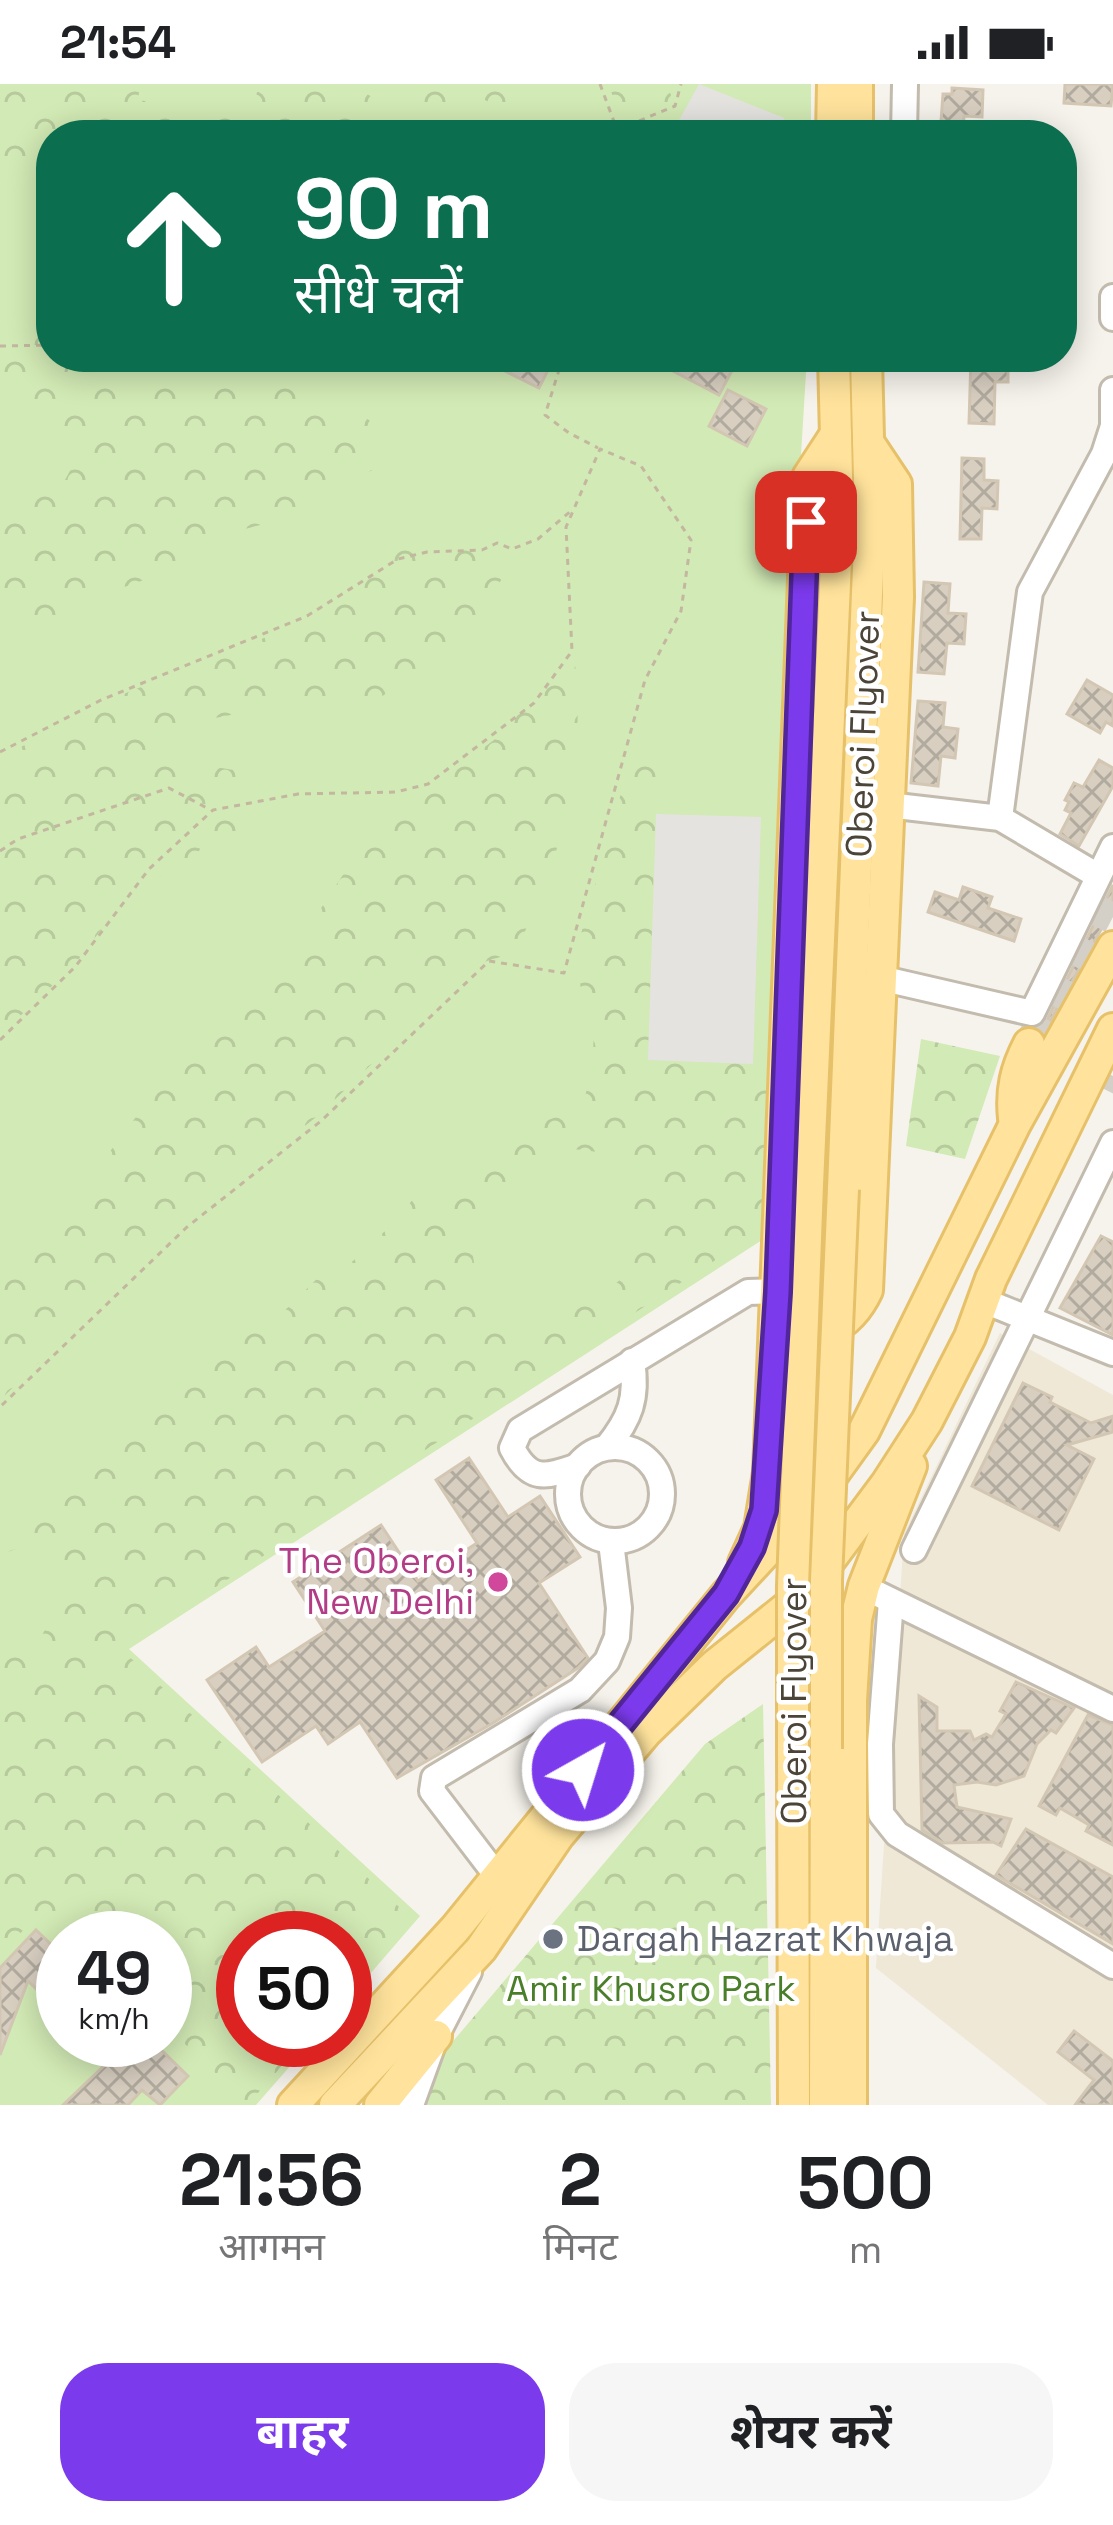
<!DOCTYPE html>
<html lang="hi">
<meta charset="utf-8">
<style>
:root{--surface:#fff;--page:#f6f6f6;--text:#202124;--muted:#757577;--accent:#7c3aed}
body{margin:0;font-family:"Space Grotesk","Noto Sans Devanagari",sans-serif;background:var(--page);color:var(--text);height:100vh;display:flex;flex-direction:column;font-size:45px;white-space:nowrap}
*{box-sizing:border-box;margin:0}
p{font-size:39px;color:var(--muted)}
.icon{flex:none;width:66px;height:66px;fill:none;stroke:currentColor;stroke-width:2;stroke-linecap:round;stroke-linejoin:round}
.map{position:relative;height:2021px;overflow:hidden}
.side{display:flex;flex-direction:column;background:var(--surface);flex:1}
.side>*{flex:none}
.hud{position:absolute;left:36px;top:36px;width:1041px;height:252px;border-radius:48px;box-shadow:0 6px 30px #0003;background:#0b6e4f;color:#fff;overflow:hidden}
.speed{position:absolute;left:36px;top:1827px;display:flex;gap:24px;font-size:60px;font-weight:700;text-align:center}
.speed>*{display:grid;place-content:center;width:156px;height:156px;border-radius:50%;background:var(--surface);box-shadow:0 6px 30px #0003;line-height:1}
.speed small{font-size:30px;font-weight:400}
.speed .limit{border:18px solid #d22;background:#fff;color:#111}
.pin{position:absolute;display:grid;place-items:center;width:102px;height:102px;color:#fff;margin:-51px;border-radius:24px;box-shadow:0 6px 18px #0006}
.me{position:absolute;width:132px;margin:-66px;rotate:39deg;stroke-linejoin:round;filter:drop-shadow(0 0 9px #0008)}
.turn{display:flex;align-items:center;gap:42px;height:252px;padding:0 60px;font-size:54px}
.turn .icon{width:156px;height:156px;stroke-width:2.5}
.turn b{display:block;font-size:84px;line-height:102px}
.eta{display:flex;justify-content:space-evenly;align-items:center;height:204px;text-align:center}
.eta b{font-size:72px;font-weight:700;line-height:84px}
.primary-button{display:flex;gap:24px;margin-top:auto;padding:24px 60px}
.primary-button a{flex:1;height:138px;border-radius:48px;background:var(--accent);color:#fff;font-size:48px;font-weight:700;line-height:138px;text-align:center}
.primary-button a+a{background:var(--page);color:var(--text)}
.status{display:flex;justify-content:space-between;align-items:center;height:84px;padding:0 60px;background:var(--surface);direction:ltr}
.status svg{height:33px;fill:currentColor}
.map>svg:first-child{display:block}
</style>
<div class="status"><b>21:54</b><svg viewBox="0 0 49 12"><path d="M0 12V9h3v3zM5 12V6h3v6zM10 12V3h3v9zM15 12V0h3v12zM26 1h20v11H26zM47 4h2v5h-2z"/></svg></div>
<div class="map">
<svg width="1113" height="2021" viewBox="0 0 1113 2021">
<defs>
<pattern id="forest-crowns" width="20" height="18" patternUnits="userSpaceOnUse" patternTransform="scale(3)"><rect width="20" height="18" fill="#d2eab5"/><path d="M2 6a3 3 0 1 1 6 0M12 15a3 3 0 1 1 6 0" fill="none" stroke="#b6ca9c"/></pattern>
<pattern id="building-cross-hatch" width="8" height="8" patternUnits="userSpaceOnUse" patternTransform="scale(3)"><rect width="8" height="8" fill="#d8cfc1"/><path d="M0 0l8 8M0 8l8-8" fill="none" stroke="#b1aa9e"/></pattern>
</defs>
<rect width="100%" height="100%" fill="#f6f3ec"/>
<path fill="#efe8d6" d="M1000 1249 1113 1311V2021H1048L876 1884 904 1450Z"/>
<path fill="#d2eab5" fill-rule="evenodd" d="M0 0H811V51H51V273H807L787 598 776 1147 129 1565 420 1832 345 1919V1854H243V1956H313L256 2021H0ZM63 1854H165V1956H63Z"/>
<g fill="url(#forest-crowns)" fill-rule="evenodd">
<path d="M0 0H140L138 16 251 33 259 0H348L378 16 398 51H337L322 40 318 45 286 51H51V76L0 95Z"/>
<path d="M406 0H516L524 27 517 32 481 14 465 17 440 31 417 27Z"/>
<path d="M609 0H668L672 16 634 34 618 30Z"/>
<path d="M51 253V273H168L270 295 348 322 388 349 391 367 371 387 334 394 312 418 281 436 228 449 152 493 69 523 47 536 0 546V433L65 396 77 374C63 339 38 319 0 312V256Z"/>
<path d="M483 453 494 457 505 472V490L473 540 446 572 417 586 376 617 292 619 179 641 170 656 184 678 252 689 260 700 231 716 224 732 241 743H251L247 752 228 764 205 755 199 767 153 796 117 825 74 881 0 951V674L116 613 274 550 385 474 417 457Z"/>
<path d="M575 581C587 667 559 794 513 869L474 881 320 1030 190 1132 0 1316V1179L72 1118 187 965 310 841 358 768 387 735 407 715 428 706 494 656C485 612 539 589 575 581Z"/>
<path d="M639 646 657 676 648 975 753 980 769 993 773 1018 769 1141 121 1565 411 1834 345 1909V1854H243V1956H305L248 2020 165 1941V1854H73L43 1826 0 1870V1576L3 1573 22 1572 40 1555 64 1510 74 1509 81 1500 45 1465 31 1459 0 1471V1449C63 1436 126 1361 162 1311 175 1293 181 1269 201 1259L212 1270 272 1239 326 1186 353 1177 401 1132 419 1106 455 1099 504 1052 573 1027 586 1009 593 973 594 938 582 910 575 871ZM557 1063 614 1070 631 1087C624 1112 627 1129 638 1152L626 1191 593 1218 563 1221 535 1236 507 1240 481 1217 468 1145 478 1125 491 1116 531 1105 541 1092 535 1081Z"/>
<path d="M921 955 1000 972 965 1075 906 1062Z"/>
<path d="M763 1620 771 2021H399L705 1660Z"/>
</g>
<g fill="#e5e3e0">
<path d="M699 0 784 34 781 51H671Z"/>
<path d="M656 730 761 733 753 980 648 976Z"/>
</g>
<g fill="url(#building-cross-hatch)" stroke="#d3c7b4" stroke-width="3">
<path d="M1065 0H1113L1111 22 1064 19Z"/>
<path d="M952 4 983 6 982 33 964 32 963 51H940L943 10H952Z"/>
<path d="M477 273H542L552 278 539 304Z"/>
<path d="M646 273H739L719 311Z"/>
<path d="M971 273H994V282H1008V298H995L994 340 969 339Z"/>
<path d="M728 306 766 325 747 362 709 342Z"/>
<path d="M962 374 984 375V396L998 397 997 425 982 424 981 455H960Z"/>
<path d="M924 498 950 500 948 529 966 530 964 560 947 559 944 590 918 588Z"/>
<path d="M1087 596 1113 611V642L1106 638 1100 649 1067 630Z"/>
<path d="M918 617 945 619 943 643 958 645 955 674 941 672 938 702 911 699Z"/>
<path d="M1099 676 1113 684V702L1079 762 1060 750 1071 729 1065 726 1069 718 1065 716 1074 699 1083 703Z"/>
<path d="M1113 801V824L1044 948 1039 944 1047 936Z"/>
<path d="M963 803 992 813 988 824 1021 835 1014 857 928 828 935 808 959 816Z"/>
<path d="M1101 1152 1113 1158V1251L1060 1224Z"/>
<path d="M1023 1299 1052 1313 1050 1318 1091 1339 1113 1332V1348L1067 1361 1094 1375 1059 1446 972 1402Z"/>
<path d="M469 1374 508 1433 540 1412 580 1473 539 1499 588 1574 578 1584 493 1639 397 1694 360 1638 328 1660 316 1642 262 1678 207 1596 256 1563 269 1583 325 1547 293 1498 381 1441 418 1497 477 1459 436 1396Z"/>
<path d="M1016 1598 1074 1624 1056 1649 1051 1646 1037 1660 1024 1692 996 1701 977 1698 954 1701 957 1723 1011 1735 1001 1762 993 1758 943 1759 922 1746 919 1612 937 1623V1647H970L974 1656 986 1650 992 1653 1006 1630 1000 1627Z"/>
<path d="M1088 1631 1113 1641V1761L1086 1747 1089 1741 1060 1724 1056 1731 1039 1722Z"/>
<path d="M1026 1745 1113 1793V1860L996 1791Z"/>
<path d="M36 1846 63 1872V1931L28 1897 0 1971V1884Z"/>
<path d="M1074 1947 1113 1977V2021H1075L1094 1996 1058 1968Z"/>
<path d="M89 1956H151L188 1992 160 2021 142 2006 128 2021H63L110 1976Z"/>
</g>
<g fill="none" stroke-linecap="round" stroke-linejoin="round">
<g stroke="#d4d0c8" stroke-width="30" stroke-dasharray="30 15" stroke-linecap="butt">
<path d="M1029 960 1113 801"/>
<path d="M1106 1006 1113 992"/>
</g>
<defs>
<g id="minor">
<path d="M904 51 905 0"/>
<path d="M1113 213V234"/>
<path d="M888 721 1000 734 1098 792"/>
<path d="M1000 734 1030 508 1104 370 1113 342V306"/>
<path d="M880 894 1032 929 1113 763"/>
<path d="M982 1216 1113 1269"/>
<circle cx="615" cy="1410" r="47"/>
<path d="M607 1363C630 1335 638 1314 632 1277"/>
<path d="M578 1382C546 1393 530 1399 512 1364L520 1346 748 1208 778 1207"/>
<path d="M914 1466 1113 1059"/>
<path d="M878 1510 1113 1625"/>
<path d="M891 1517 880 1660 881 1730 897 1750 1113 1882"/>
<path d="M497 1792 432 1707 434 1694 580 1606 607 1577 617 1553 619 1524 611 1458"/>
<path d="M411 2021 436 1952 469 1888"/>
</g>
<g id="major">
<path d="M832 51 833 0"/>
<path d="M857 51V0"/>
<path d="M1014 1034C1011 1006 1016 985 1029 960"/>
<path d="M808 1100 838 432 834 273"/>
<path d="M843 1105 870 435 866 273"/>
<path d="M786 1226C815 1266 850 1242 867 1206L898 513 896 400 868 358"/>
<path d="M744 1479 760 1444 769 1388 808 393 836 350"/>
<path d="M793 1664 794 2021"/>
<path d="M293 2021 455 1845 726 1511 815 1415 864 1347 1015 1040 1113 863"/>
<path d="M335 2021 481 1865 558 1752 646 1648 714 1582 805 1509 887 1399 927 1337 970 1253 991 1195 1113 945"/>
<path d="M380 2021 436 1952"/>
<path d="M825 2021 826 1665"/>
<path d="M851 2021V1616L856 1535 864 1502 911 1382"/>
</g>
</defs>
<use href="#minor" stroke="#c2bbae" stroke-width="30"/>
<use href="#major" stroke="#e6c16a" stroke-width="36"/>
<g stroke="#c4b79f" stroke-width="3" stroke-dasharray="6 6" stroke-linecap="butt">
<path d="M600 0 619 51"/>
<path d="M617 46 675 22 681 0"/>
<path d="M0 262 51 261"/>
<path d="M563 273 545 331 569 349 598 364"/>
<path d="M0 668 101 616 307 532 398 475 427 468 482 466 497 459 512 465 538 455 572 426"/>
<path d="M0 767 18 755 169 704 209 725"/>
<path d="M0 956 75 883 149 785 213 726 298 710 396 708 428 700 534 619 572 567 566 443 600 365 641 382 691 456 681 527 645 596 564 889 489 877 321 1037 187 1143 0 1323"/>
</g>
<use href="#minor" stroke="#fff" stroke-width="24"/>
<use href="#major" stroke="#ffe39c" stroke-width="30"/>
<defs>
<g id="major-bridge">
<path d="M793 1664V1502L808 1100"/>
<path d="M826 1665V1496L843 1105"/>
</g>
</defs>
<use href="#major-bridge" stroke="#e6c16a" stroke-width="36" stroke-linecap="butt"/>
<use href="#major-bridge" stroke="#ffe39c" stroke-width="30"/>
</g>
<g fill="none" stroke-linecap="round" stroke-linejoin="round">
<defs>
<path id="route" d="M583 1686 726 1510 752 1463 764 1426 778 1208 806 438"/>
</defs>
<use href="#route" stroke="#51269a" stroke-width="30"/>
<use href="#route" stroke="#7c3aed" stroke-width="21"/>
</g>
<circle fill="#d1479c" stroke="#fff" stroke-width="4.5" cx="498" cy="1498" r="12"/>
<circle fill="#6b7280" stroke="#fff" stroke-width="4.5" cx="553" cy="1855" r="12"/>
<g text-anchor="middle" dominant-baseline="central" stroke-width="9" stroke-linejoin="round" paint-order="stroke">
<g font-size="36" fill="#4b4439" stroke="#fff">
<text transform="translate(863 650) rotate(-88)">Oberoi Flyover</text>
<text transform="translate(794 1617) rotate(-90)">Oberoi Flyover</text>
</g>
<g font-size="36" fill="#b23c85" stroke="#fff" text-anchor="end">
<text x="474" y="1477">The Oberoi,<tspan x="474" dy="41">New Delhi</tspan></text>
</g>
<g font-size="36" fill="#5b616d" stroke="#fff" text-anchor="start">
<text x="577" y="1855">Dargah Hazrat Khwaja</text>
</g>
<g font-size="36" fill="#4a7f2a" stroke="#fff">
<text x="651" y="1905">Amir Khusro Park</text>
</g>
</g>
</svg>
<div class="speed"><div>49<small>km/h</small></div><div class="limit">50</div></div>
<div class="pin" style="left:806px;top:438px;background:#d93025"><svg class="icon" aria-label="arrive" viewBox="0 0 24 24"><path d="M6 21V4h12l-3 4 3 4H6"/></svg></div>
<svg class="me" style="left:583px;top:1686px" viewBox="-20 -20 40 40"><circle r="17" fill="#7c3aed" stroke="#fff" stroke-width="3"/><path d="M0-11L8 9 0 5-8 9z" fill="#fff"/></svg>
<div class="hud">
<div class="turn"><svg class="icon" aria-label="ahead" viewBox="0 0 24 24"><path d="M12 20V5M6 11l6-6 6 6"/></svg><div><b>90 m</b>सीधे चलें</div></div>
</div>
</div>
<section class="side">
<div class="eta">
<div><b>21:56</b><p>आगमन</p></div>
<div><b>2</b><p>मिनट</p></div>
<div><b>500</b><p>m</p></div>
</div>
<div class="primary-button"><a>बाहर</a><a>शेयर करें</a></div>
</section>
